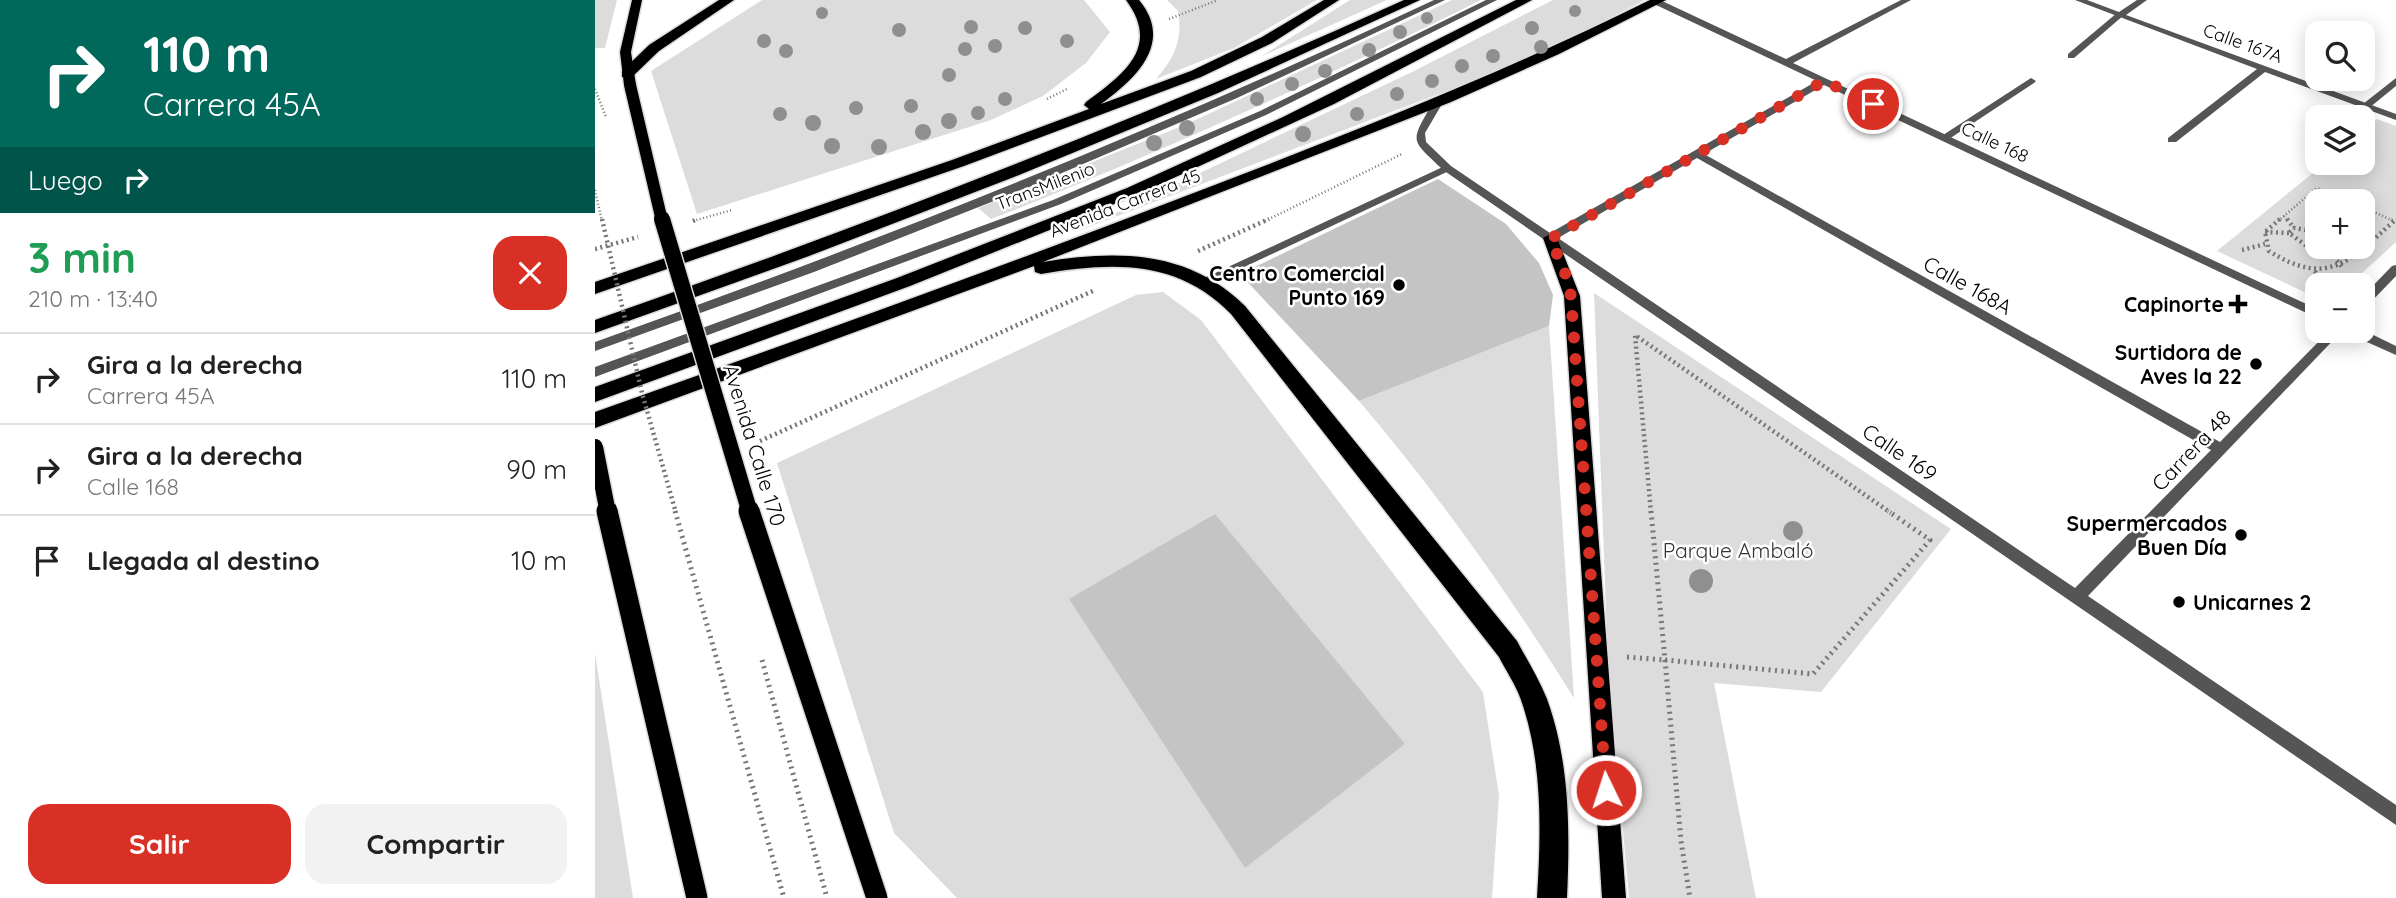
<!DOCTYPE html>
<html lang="es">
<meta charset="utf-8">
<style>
:root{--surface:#fff;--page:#f2f2f2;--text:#222;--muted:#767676;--line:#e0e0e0;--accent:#d93025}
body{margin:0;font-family:Quicksand,sans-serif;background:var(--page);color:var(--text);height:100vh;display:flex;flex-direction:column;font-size:26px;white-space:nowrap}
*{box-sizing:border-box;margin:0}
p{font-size:23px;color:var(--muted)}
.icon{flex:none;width:38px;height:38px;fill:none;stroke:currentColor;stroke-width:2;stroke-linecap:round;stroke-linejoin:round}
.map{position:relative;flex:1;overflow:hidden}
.drawer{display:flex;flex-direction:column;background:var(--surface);width:595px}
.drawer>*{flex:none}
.guide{background:#00695c;color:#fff;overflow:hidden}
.fabs{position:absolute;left:1710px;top:21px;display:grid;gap:14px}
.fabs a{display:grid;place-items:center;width:70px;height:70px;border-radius:14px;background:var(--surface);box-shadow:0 4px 18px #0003;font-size:35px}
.pin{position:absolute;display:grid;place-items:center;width:60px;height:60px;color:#fff;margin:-30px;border:4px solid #fff;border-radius:50%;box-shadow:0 2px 7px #0007}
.me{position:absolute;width:77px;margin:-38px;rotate:356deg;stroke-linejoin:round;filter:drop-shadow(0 0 5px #0008)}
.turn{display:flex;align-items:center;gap:24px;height:147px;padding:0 28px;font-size:32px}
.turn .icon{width:91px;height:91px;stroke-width:2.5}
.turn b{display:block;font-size:49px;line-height:60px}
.then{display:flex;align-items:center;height:66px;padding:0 28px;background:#0003;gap:14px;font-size:26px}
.round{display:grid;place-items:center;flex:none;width:74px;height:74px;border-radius:21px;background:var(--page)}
.summary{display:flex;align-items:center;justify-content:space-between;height:119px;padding:0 28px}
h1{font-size:42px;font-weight:800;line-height:52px;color:#1e9e55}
.action{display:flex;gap:14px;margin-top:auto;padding:14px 28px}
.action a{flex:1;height:80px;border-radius:21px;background:var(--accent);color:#fff;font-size:28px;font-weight:800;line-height:80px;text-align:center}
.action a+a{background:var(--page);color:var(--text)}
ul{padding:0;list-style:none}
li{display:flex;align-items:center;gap:21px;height:91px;padding:0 28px;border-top:2px solid var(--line)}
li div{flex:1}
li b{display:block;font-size:26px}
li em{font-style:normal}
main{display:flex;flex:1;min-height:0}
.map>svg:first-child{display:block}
</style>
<main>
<section class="drawer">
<div class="guide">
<div class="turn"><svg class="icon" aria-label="right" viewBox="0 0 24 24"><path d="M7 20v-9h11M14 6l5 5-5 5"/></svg><div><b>110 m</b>Carrera 45A</div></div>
<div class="then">Luego<svg class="icon" aria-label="right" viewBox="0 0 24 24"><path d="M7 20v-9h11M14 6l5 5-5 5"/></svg></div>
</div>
<div class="summary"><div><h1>3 min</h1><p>210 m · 13:40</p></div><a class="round" style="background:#d93025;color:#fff"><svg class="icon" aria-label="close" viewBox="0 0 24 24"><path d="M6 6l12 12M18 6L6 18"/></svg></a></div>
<ul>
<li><svg class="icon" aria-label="right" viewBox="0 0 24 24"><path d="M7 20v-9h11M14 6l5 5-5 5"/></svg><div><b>Gira a la derecha</b><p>Carrera 45A</p></div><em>110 m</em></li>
<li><svg class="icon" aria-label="right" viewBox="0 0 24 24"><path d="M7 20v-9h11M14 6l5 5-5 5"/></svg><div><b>Gira a la derecha</b><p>Calle 168</p></div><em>90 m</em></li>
<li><svg class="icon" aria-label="arrive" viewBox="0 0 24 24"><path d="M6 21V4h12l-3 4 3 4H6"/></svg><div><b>Llegada al destino</b></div><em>10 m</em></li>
</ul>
<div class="action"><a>Salir</a><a>Compartir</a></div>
</section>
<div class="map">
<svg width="1801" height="898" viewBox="0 0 1801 898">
<rect width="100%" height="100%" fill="#fff"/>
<g fill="#dcdcdc" fill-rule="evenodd">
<path d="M0 0H22L10 48H0Z"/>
<path d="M167 0H489L515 32 491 63 448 96 396 120 102 214 56 71Z"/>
<path d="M572 0H722L639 48 561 79C580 57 588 40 583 11Z"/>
<path d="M755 0H792L665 57Z"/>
<path d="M857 0H886C725 80 563 154 396 219L383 208 592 124Z"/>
<path d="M958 0H1050L942 55 878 81 483 231 817 72Z"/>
<path d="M1782 119 1801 126V242L1754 285H1722V298L1622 251 1730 163H1768V131ZM1722 201H1768V247H1722Z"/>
<path d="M568 292 606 320 888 692 904 796 897 898H362L299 833 182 463 541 295Z"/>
<path d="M999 293 1356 529 1226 692 1119 683 1161 898H1034L1013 662Z"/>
<path d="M954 326 979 698C914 594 844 495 764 401Z"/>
<path d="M0 653 38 898H0Z"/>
</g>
<g fill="#c4c4c4">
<path d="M843 179 911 224 944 263 958 295 954 326 764 401 645 274Z"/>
<path d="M620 514 810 744 650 868 474 599Z"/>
</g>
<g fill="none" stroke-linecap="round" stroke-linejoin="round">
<defs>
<g id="primary">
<path d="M37 0H47L36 52 41 85 35 89 29 85 25 52Z"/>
<path d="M955 234 962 238 985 296 1031 898H1007L969 296 948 238Z"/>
</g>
<g id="highway">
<path d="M124 0H139L64 51 37 77H27V71L54 45Z"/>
<path d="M531 0H544C579 42 542 78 506 104L596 71 667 37 729 0H744L677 43 606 77 369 166 0 294V282L357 160 494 109 489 105 491 102C529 74 566 47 531 0Z"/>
<path d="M809 0H825L623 93 419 177 214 256 0 333V320C274 224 544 120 809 0Z"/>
<path d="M921 0H937L739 104 544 194 315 286 0 402V387L302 278 532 188 688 117Z"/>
<path d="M1055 0H1071L964 54 856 102 448 262C522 250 593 250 650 306L922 641C932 660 944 679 952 699 975 762 975 832 972 898H942C946 833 948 762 926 700 921 685 911 671 904 657L636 314C582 259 518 262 446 274L440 272 439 266 0 428V412C195 343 390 273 583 199 743 138 902 76 1055 0Z"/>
</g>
</defs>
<use href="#primary" stroke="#dbdbdb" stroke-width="3"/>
<use href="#highway" stroke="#dbdbdb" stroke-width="3"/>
<g stroke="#777" stroke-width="2.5" stroke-dasharray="1 2.5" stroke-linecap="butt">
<path d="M574 19 623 0"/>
<path d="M0 89 11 117"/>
<path d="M452 99 472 89"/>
<path d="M1768 207 1799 221"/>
<path d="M1689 216 1693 221"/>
<path d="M98 221 137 210"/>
<path d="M670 221 807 154"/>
<path d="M1683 221 1722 188 1753 201"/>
</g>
<g stroke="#777" stroke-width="4.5" stroke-dasharray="2 3.5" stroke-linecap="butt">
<path d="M1685 219 1670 232 1674 251C1732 288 1755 261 1799 221L1796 219"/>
<path d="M1692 219 1699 228"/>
<path d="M98 221 103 219"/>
<path d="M1670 232 1694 233"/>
<path d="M1722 232 1699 228 1694 233 1713 247 1735 252 1741 247"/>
<path d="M1742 247 1766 250"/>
<path d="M0 249 43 237"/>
<path d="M1647 250 1670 244"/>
<path d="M603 251 674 219"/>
<path d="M1735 252 1747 267"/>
<path d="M1720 271 1727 285"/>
<path d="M165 441 500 290"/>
<path d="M1056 513 1040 335 1296 513"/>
</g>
<g stroke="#777" stroke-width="5" stroke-dasharray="2 4.5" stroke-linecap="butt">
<path d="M1056 511 1070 660"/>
<path d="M1032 657 1070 660"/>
<path d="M167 660 232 898"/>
<path d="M1070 660 1218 674 1335 540 1293 511"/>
<path d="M1070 660 1086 841 1095 898"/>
</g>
<g fill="#555" fill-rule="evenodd">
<path d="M839 0H850L642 98 432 188 219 272 0 351V342C285 241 565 129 839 0Z"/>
<path d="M891 0H902L671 115 466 204 0 377V367L458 200 665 111Z"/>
<path d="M1522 13 1529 15 1479 58H1473V54Z"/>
<path d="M1436 78 1441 81 1439 83 1354 139 1345 137Z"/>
<path d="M1801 78V86L1774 108H1768V104Z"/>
<path d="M852 165 856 166V170L613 284H605L603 281Z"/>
</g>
<g fill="#555" fill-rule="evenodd">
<path d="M1059 0H1065L1191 59 1306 0H1316L1198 63 1722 309V318L1229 85 1109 154 1625 442 1734 331H1747L1493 596 1801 805V825L848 170C816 139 814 144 837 104L845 102 847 104 830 133 831 142 856 166 955 233 1222 81 1059 4ZM1102 158 1616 450 1480 588 963 238Z"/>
<path d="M1480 0H1492L1524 12 1542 0H1552L1531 15 1801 114V120L1670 72 1581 142H1573V138L1662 69Z"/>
<path d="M1801 265V276L1772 306 1768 307V296L1797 266Z"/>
<path d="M1768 330 1801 346V355L1754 334 1752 331Z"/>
</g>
<use href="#primary" fill="#000" fill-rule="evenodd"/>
<use href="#highway" fill="#000" fill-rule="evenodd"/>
<defs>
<path id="primary-bridge-far2" d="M35 85 67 221"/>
<g id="primary-bridge-far1">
<path d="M67 219 155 513"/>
<path d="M0 447 13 513"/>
</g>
<g id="primary-bridge">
<path d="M12 511 102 898"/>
<path d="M154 511 282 898"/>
</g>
</defs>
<use href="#primary-bridge-far2" stroke="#dbdbdb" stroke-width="15" stroke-linecap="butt"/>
<use href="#primary-bridge-far1" stroke="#dbdbdb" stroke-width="19" stroke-linecap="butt"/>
<use href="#primary-bridge" stroke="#dbdbdb" stroke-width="24" stroke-linecap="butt"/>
<path stroke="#777" stroke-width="2.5" stroke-dasharray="1 2.5" stroke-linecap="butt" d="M0 190 7 221"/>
<path stroke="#777" stroke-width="4.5" stroke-dasharray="2 3.5" stroke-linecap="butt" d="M7 219 47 393 81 513"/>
<path stroke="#777" stroke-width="5" stroke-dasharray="2 4.5" stroke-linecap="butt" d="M80 511 189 898"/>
<use href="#primary-bridge-far2" stroke="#000" stroke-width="12"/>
<use href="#primary-bridge-far1" stroke="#000" stroke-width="16"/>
<use href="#primary-bridge" stroke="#000" stroke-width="21"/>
</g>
<g fill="#8f8f8f">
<circle cx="980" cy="11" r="6"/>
<circle cx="227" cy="13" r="6"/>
<circle cx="832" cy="18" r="6"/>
<circle cx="376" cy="27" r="7"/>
<circle cx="430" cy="28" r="7"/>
<circle cx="937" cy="28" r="7"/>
<circle cx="304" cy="30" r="7"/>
<circle cx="805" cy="32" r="7"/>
<circle cx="169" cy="41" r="7"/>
<circle cx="472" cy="41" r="7"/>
<circle cx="400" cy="46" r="7"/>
<circle cx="946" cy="47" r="7"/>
<circle cx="370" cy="49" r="7"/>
<circle cx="774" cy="50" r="7"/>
<circle cx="191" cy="51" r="7"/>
<circle cx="898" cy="56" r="7"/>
<circle cx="867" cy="66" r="7"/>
<circle cx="730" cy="71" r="7"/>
<circle cx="354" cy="75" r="7"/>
<circle cx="837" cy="81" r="7"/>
<circle cx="697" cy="84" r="7"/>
<circle cx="802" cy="94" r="7"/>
<circle cx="410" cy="99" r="7"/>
<circle cx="662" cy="99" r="7"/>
<circle cx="316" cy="106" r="7"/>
<circle cx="261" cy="108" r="7"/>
<circle cx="383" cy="113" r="7"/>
<circle cx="185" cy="114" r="7"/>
<circle cx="762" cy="114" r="7"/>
<circle cx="354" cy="121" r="8"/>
<circle cx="218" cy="123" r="8"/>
<circle cx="592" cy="128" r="8"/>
<circle cx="328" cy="132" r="8"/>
<circle cx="708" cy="134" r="8"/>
<circle cx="559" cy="143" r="8"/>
<circle cx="237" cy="146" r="8"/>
<circle cx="284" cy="147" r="8"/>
<circle cx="1198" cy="531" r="10"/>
<circle cx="1106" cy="581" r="12"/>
</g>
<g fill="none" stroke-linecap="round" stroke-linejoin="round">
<path stroke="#d93025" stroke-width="12" stroke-dasharray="0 21.6" d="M1011 790 976 296 969 269 955 239 1229 81 1278 104"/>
</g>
<g fill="#000" stroke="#fff" stroke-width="2.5">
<circle cx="804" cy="285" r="7"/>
<path d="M1639.5 293.5h7v7h7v7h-7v7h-7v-7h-7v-7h7z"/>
<circle cx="1661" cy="364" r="7"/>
<circle cx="1646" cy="535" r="7"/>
<circle cx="1584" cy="602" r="7"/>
</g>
<g text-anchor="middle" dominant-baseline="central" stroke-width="5" stroke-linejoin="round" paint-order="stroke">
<g font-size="18" fill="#000" stroke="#fff">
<text transform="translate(1648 43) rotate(20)">Calle 167A</text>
<text transform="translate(1400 142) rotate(25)">Calle 168</text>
<text transform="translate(450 186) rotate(-21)">TransMilenio</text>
<text transform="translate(530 203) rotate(-21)">Avenida Carrera 45</text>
</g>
<g font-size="21" font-weight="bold" fill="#000" stroke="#fff" text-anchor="end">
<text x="790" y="273">Centro Comercial<tspan x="790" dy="24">Punto 169</tspan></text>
<text x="1629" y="304">Capinorte</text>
<text x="1647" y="352">Surtidora de<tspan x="1647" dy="24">Aves la 22</tspan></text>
<text x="1632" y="523">Supermercados<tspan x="1632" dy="24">Buen Día</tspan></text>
<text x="1598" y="602" text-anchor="start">Unicarnes 2</text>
</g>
<g font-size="21" fill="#000" stroke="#fff">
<text transform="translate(1373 285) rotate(29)">Calle 168A</text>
<text transform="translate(160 445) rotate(73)">Avenida Calle 170</text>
<text transform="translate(1596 450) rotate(-46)">Carrera 48</text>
<text transform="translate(1305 452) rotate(34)">Calle 169</text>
</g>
<g font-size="21" fill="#333" stroke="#fff">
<text x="1143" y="550">Parque Ambaló</text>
</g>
</g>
</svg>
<div class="fabs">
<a><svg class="icon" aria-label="search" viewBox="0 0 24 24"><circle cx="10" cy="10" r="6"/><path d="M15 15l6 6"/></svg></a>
<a><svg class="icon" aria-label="layers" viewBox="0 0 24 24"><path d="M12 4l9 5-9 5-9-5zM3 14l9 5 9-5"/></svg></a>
<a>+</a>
<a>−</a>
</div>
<div class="pin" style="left:1278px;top:104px;background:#d93025"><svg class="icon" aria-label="arrive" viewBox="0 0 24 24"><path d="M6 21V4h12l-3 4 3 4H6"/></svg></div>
<svg class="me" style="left:1011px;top:790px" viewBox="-20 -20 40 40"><circle r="17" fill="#d93025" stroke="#fff" stroke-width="3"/><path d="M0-11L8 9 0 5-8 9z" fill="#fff"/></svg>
</div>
</main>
